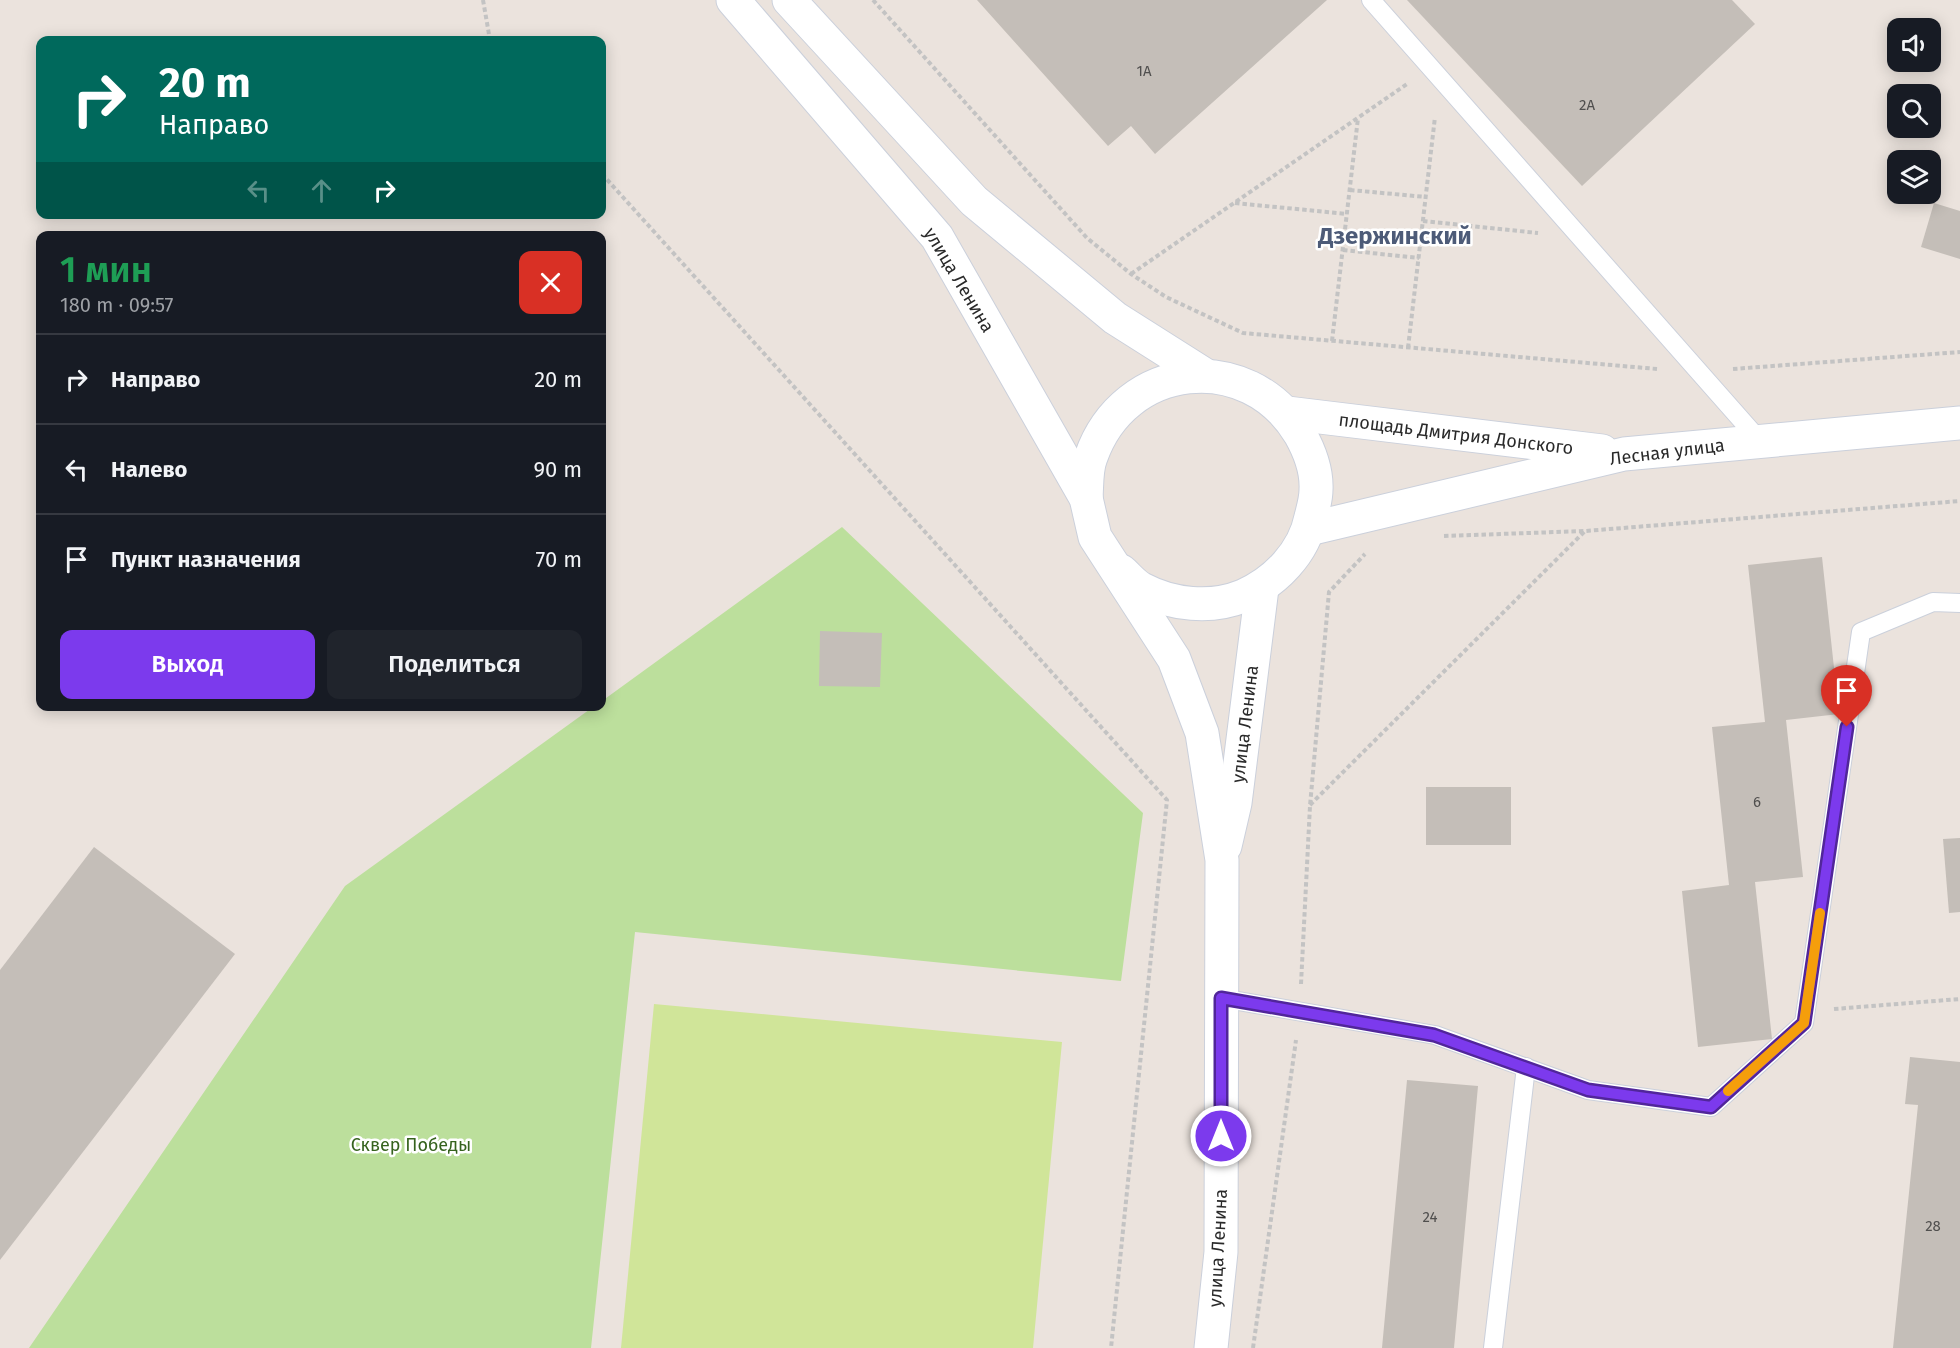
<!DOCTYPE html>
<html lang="ru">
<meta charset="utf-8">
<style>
:root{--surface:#171b24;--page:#20242c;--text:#f1f3f6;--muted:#9ea1a6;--line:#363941;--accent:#7c3aed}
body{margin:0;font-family:"Fira Sans",sans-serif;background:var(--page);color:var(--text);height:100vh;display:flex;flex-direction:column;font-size:22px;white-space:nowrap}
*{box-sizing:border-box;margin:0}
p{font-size:20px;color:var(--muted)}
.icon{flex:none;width:33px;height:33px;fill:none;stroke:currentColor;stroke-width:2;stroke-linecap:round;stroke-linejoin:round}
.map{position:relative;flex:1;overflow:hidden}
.panel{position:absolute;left:36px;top:231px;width:570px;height:480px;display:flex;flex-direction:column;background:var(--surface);border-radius:12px;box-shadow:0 3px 15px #0003}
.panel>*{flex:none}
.banner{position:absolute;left:36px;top:36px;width:570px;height:183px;border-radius:12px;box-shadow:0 3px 15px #0003;background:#00695c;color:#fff;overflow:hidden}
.fabs{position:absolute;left:1887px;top:18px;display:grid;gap:12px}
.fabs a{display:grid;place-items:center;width:54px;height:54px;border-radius:12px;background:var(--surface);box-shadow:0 3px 15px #0003;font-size:30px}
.pin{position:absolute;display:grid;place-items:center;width:51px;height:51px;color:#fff;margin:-62px -26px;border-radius:50% 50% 50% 0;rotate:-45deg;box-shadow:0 0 6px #0007}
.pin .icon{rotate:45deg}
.me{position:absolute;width:66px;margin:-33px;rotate:0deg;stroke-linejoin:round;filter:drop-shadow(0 0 4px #0008)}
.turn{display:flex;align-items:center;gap:21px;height:126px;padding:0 24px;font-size:27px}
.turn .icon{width:78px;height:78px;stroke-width:2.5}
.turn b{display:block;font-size:42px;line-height:51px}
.lanes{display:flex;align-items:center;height:57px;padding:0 24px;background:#0003;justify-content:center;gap:30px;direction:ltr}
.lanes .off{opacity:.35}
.round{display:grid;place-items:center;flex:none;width:63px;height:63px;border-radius:12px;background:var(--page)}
.overview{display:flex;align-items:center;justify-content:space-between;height:102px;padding:0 24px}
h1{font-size:36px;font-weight:600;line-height:45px;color:#1e9e55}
.cta{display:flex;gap:12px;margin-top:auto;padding:12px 24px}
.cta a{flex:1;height:69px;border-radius:12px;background:var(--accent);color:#fff;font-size:24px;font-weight:600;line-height:69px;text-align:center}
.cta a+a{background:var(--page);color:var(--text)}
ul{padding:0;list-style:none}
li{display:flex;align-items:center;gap:18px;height:90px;padding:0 24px;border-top:2px solid var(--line)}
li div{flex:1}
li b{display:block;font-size:22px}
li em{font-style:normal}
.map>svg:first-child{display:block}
</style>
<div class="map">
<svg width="1960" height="1348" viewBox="0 0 1960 1348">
<rect width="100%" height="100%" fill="#ebe3dd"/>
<path fill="#bcdf9c" d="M842 527 1143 813 1121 981 635 932 591 1348H29L345 886 593 707 602 706V701Z"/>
<path fill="#d0e599" d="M654 1004 1062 1042 1033 1348H621Z"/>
<g fill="#c4beb8">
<path d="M977 0H1327L1155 154 1131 126 1108 146Z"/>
<path d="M1407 0H1732L1755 24 1582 186Z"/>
<path d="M1934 203 1960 211V259L1921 247Z"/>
<path d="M1822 557 1839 714 1786 720 1803 877 1755 882 1772 1039 1698 1047 1682 891 1729 885 1712 727 1765 722 1748 565Z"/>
<path d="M820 631 882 633 880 687 819 686Z"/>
<rect x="1426" y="787" width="85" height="58"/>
<path d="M1960 838V912L1949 913 1943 839Z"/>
<path d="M94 847 235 954 0 1260V970Z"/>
<path d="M1910 1057 1960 1062V1348H1893L1918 1105 1905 1104Z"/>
<path d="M1407 1080 1478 1086 1454 1348H1382Z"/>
</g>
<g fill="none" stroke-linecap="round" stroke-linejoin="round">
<defs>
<g id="lane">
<path d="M1371 0 1760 441"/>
<path d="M1221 998 1435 1035 1588 1090 1711 1107 1804 1023 1861 632 1933 602 1960 603"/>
<path d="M1493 1348 1526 1067"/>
</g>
<g id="secondary">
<path d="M733 0 937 237 1086 498 1095 537 1174 659 1202 733 1222 860 1221 1252 1211 1348"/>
<path d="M789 0 974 201 1115 318 1205 375"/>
<path d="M1287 413 1602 451"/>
<path d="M1086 498C1087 485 1086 469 1091 457 1124 361 1248 347 1300 434 1309 450 1317 471 1316 490 1316 499 1313 509 1311 517 1304 553 1275 582 1243 596 1211 609 1172 605 1142 589 1134 585 1127 576 1121 571"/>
<path d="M1309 529 1624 454 1960 423"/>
<path d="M1225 846 1235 803 1262 588"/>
</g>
</defs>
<use href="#lane" stroke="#cbd0db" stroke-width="20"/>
<use href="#secondary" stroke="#cbd0db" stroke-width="35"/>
<g stroke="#c3c3c3" stroke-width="4" stroke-dasharray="4.5 3" stroke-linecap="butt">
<path d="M483 0 490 40"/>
<path d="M873 0 1087 238 1131 274 1166 297 1243 333 1657 369"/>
<path d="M602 174 1167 800 1111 1348"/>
<path d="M1350 190 1426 197"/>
<path d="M1235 203 1347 214"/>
<path d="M1423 221 1538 233"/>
<path d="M1343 250 1419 258"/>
<path d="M1131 274 1407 84"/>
<path d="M1332 341 1358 118"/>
<path d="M1408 348 1435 117"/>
<path d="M1733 369 1960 352"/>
<path d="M1444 536 1585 531 1960 501"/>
<path d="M1310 805 1585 531"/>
<path d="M1301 984 1310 806 1329 592 1365 554"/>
<path d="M1834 1009 1960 999"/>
<path d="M1253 1348 1296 1040"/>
</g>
<use href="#lane" stroke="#fff" stroke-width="18"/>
<use href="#secondary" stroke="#fff" stroke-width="33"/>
</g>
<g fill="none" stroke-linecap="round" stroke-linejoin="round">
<defs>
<path id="route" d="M1221 1136V998L1434 1035 1588 1090 1711 1107 1804 1023 1847 727"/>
</defs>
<use href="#route" stroke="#51269a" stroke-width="15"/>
<use href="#route" stroke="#7c3aed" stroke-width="10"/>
<path stroke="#f59e0b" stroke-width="10" d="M1728 1091 1804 1023 1820 913"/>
</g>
<g text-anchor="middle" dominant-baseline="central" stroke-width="5" stroke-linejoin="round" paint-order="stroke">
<g font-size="15" fill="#504f4e">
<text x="1144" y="71">1А</text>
<text x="1587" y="105">2А</text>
<text x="1757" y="802">6</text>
<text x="1430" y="1217">24</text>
<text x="1933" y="1226">28</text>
</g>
<g font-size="18" fill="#2a2a2a" stroke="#fff">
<text transform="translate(959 280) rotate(59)">улица Ленина</text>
<text transform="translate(1456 434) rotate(7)">площадь Дмитрия Донского</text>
<text transform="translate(1667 452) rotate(-7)">Лесная улица</text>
<text transform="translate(1245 724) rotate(-83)">улица Ленина</text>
<text transform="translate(1218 1248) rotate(-87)">улица Ленина</text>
</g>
<g font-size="18" fill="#36631e" stroke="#fff">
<text x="411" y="1145">Сквер Победы</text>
</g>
<g font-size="24" font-weight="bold" fill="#4d5b78" stroke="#fff">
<text x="1395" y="236">Дзержинский</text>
</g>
</g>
</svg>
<div class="fabs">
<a><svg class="icon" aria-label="sound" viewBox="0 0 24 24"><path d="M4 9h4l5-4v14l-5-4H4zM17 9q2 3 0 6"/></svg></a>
<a><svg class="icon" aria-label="search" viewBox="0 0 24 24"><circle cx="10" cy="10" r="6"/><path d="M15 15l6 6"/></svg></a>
<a><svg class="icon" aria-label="layers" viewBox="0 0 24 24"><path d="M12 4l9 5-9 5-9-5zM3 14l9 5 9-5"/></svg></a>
</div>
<div class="pin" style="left:1847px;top:727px;background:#d93025"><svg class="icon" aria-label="arrive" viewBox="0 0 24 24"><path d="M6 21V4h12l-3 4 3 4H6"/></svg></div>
<svg class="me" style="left:1221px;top:1136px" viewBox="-20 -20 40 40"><circle r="17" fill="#7c3aed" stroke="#fff" stroke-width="3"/><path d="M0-11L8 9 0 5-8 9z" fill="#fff"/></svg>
<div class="banner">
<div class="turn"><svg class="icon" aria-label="right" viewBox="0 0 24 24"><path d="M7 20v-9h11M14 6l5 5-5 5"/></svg><div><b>20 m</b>Направо</div></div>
<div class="lanes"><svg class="icon off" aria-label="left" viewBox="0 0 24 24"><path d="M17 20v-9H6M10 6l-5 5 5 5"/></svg><svg class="icon off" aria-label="ahead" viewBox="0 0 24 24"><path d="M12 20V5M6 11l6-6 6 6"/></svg><svg class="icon" aria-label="right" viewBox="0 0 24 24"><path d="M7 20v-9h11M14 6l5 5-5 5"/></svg></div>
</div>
<section class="panel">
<div class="overview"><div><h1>1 мин</h1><p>180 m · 09:57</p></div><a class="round" style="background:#d93025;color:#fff"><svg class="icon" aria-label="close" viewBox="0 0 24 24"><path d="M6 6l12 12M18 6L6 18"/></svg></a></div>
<ul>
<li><svg class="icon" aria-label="right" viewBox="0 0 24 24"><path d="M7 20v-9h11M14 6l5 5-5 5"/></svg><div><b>Направо</b></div><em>20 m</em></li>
<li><svg class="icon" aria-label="left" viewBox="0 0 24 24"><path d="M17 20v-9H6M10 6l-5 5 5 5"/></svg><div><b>Налево</b></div><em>90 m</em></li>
<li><svg class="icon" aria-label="arrive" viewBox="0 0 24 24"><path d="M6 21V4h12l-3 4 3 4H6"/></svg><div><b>Пункт назначения</b></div><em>70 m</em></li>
</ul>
<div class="cta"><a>Выход</a><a>Поделиться</a></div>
</section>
</div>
